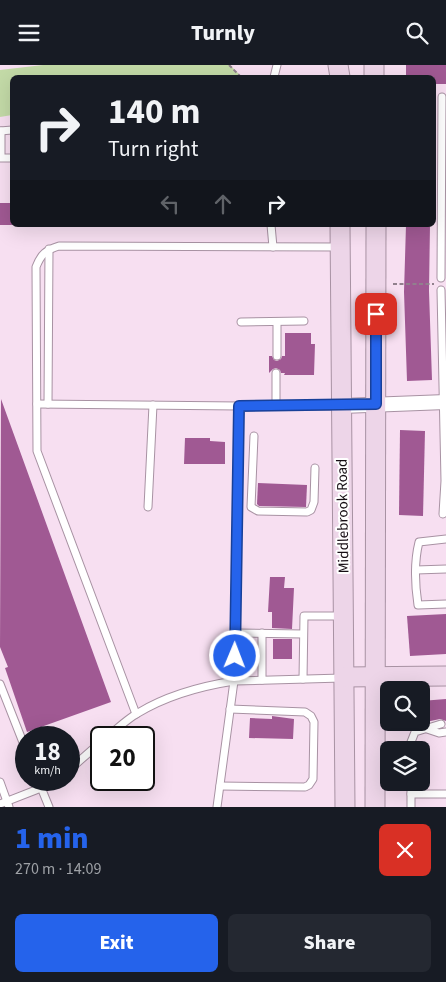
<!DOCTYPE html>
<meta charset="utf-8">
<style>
:root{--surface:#171b24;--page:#242831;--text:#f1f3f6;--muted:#9ea1a6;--accent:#2563eb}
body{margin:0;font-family:"Source Sans 3",sans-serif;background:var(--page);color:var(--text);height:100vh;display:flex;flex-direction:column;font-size:19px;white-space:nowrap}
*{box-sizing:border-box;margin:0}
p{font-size:16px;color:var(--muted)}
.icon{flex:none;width:28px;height:28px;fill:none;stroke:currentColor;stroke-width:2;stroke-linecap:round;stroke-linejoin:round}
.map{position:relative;height:742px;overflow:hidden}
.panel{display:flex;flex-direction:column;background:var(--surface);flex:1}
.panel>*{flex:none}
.top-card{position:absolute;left:10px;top:10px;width:426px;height:152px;border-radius:8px;box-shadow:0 5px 20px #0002;background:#171b24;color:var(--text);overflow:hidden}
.tools{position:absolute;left:380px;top:616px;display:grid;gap:10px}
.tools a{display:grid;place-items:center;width:50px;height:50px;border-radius:8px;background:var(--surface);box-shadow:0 5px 20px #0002;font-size:25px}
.speed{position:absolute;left:15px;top:661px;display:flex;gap:10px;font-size:25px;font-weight:700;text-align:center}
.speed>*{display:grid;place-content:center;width:65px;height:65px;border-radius:50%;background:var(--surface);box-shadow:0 5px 20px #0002;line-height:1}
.speed small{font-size:12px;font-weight:400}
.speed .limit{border:2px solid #111;border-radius:8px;background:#fff;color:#111}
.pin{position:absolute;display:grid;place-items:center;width:42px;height:42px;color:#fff;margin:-21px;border-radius:10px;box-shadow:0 2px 8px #0006}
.me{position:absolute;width:55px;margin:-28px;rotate:1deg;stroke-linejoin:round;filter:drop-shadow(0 0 4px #0008)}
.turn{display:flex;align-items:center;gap:18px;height:105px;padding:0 15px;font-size:22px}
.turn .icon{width:65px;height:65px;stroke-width:2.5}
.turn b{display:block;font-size:35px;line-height:42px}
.lanes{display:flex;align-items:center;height:48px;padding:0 15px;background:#0003;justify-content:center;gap:25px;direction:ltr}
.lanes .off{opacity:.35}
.round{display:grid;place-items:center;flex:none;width:52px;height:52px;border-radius:8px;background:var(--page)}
.headline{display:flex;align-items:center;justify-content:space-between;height:85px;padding:0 15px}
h1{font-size:30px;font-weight:800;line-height:38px;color:var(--accent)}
.cta{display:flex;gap:10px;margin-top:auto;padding:10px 15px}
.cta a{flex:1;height:58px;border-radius:8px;background:var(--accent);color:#fff;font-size:20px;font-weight:800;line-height:58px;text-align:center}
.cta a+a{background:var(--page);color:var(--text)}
header{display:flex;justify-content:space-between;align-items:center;height:65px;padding:0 15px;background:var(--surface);font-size:22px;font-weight:800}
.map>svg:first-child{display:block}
</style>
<header><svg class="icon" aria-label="menu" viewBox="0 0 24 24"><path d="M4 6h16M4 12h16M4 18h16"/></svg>Turnly<svg class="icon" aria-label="search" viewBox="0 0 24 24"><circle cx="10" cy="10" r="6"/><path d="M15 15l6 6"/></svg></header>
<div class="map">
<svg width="446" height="742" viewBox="0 0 446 742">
<rect width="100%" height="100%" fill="#f7dff1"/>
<path fill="#c3daa7" d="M43 0H230L242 12H12V50L0 52V5Z"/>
<g fill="#a05993">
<path d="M406 0H446V19H434V12H406Z"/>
<rect x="0" y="138" width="12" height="22"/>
<path d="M406 160H430L429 226 432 315 407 316 404 227Z"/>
<path d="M285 268H311V279H315L314 310H284L285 308H281L280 305 276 303 273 304 269 308V291H272L274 295 277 296 281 294 282 291H285Z"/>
<path d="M1 334 111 637 27 667 5 603 8 602 0 582Z"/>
<path d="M400 365 425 366 423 451 399 450Z"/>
<path d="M185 373H210V376L225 377V399H184Z"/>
<path d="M258 418 307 420 306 442 259 441 257 439Z"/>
<path d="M270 512H285L284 523H294L292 564 272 563V547H268Z"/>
<path d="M446 549V589L410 591 407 551Z"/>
<rect x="273" y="574" width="19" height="20"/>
<path d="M446 634V656L440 654 421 658V636Z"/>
<path d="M272 651 294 654 293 674 249 673 250 653 272 654Z"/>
</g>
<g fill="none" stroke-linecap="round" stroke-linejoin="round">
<defs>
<g id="lane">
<path d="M274 12 277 0"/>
<path d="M0 66 12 65"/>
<path d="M1 66V93H12"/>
<path d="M271 160 273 182"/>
<path d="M441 213 442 32"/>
<path d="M441 225 445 416 443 449"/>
<path d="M241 257 304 256"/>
<path d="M277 291V257"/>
<path d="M37 339 239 341"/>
<path d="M48 339 49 184"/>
<path d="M276 341V308"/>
<path d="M254 371 251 442 258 446 307 447 311 445 314 437 315 403"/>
<path d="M148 442 153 340"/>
<path d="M446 474 419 477C414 497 415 520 418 540L446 539"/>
<path d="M416 505 446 504"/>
<path d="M235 568 303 569"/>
<path d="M303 614 304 551H344"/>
<path d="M262 615V568"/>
<path d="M0 619 26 685"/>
<path d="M136 649 37 386 36 202C41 189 46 185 59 181L340 182"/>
<path d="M427 664 439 668 446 667"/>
<path d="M107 672C117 664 127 654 138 648 166 631 202 621 234 616L342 613"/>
<path d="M411 685V677L415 667 441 659"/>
<path d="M69 705 101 677"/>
<path d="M38 715 49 742"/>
<path d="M0 717 9 742"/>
<path d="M220 721 305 722 309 720 313 714 314 657 311 651 305 647 230 644"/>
<path d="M411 729H446"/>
<path d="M0 739 41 723 54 715"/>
<path d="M217 742 234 616 239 341H342"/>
<path d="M411 742V718"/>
</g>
<path id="street" d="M342 341 446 337"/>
<g id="secondary">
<path d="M338 0 340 12"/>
<path d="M374 0V12"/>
<path d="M340 160 345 742"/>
<path d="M344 612 446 611"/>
<path d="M375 742 376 160"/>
</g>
</defs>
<use href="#lane" stroke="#a892a3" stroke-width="9"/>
<use href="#street" stroke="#a892a3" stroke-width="16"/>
<use href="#secondary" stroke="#a892a3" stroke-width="21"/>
<g stroke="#91808d" stroke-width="2" stroke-dasharray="4 2.5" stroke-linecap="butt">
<path d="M229 0 241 12"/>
<path d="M393 219H434"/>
</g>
<use href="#lane" stroke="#fff" stroke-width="7"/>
<use href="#street" stroke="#fff" stroke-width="14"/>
<use href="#secondary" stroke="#edd5e8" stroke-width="19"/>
</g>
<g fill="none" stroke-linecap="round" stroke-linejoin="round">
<defs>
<path id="route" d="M235 591 239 341 376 339V249"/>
</defs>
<use href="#route" stroke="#184099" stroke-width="12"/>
<use href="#route" stroke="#2563eb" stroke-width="9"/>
</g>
<g text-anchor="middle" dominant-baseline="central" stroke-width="4" stroke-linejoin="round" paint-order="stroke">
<g font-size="15" fill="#160e14" stroke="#fff">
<text transform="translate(343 451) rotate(-91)">Middlebrook Road</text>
</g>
</g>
</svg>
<div class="tools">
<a><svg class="icon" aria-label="search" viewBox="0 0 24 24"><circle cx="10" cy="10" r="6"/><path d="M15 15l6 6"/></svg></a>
<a><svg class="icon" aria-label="layers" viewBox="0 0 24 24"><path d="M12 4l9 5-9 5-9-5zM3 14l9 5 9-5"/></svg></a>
</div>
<div class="speed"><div>18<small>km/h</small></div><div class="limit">20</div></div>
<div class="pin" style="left:376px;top:249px;background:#d93025"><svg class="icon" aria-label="arrive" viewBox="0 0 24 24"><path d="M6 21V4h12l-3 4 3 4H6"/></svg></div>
<svg class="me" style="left:235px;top:591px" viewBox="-20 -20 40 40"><circle r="17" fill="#2563eb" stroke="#fff" stroke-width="3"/><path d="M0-11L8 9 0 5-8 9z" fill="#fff"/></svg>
<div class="top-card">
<div class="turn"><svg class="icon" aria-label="right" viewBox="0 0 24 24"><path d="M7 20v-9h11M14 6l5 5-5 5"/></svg><div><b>140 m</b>Turn right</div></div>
<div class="lanes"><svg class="icon off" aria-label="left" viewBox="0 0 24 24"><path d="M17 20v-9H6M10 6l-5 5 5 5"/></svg><svg class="icon off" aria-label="ahead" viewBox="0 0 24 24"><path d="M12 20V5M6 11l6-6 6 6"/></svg><svg class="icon" aria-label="right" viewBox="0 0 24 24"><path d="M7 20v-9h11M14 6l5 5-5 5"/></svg></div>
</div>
</div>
<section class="panel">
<div class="headline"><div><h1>1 min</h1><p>270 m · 14:09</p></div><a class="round" style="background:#d93025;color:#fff"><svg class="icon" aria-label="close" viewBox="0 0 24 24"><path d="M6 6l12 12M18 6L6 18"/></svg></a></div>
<div class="cta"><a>Exit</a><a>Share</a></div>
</section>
